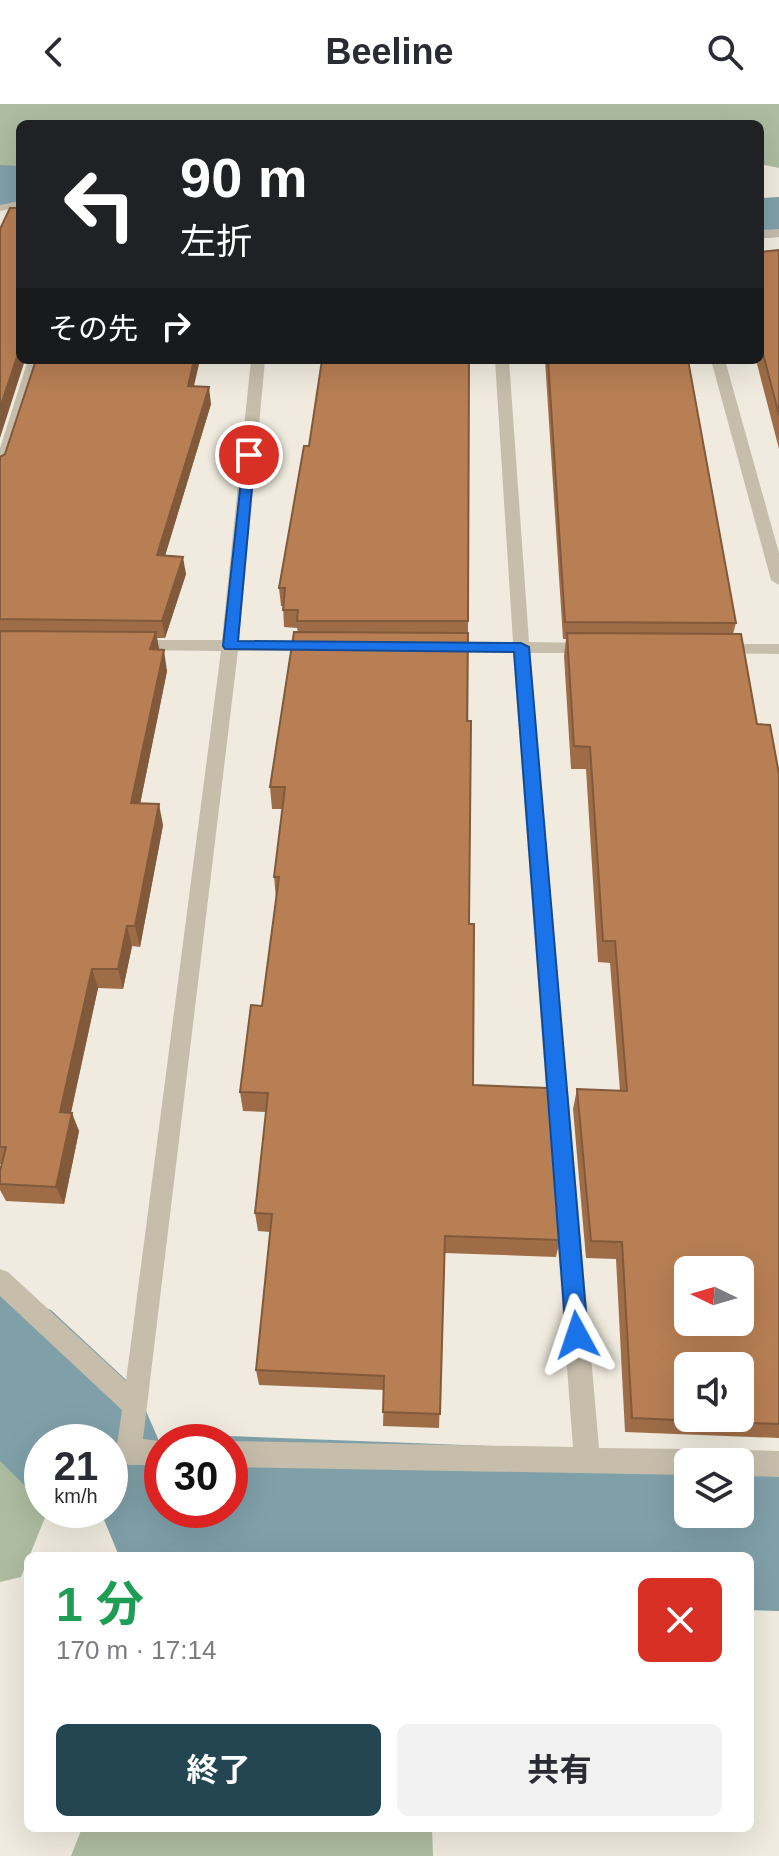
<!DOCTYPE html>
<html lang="ja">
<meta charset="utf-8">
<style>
:root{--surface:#fff;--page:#f2f2f3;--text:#2b2b33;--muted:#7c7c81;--accent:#244652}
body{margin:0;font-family:Helvetica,"Noto Sans JP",sans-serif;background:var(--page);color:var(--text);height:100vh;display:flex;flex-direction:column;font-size:30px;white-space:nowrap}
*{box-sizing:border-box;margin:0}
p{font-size:26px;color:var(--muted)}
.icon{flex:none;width:44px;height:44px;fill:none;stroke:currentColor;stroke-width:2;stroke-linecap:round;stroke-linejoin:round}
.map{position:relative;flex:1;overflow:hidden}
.side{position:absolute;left:24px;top:1448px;width:730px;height:280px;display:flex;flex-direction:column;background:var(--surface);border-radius:12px;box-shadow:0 8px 32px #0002}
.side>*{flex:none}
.guide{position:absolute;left:16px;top:16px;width:748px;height:244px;border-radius:12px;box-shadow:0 8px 32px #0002;background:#202124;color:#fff;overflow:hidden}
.needle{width:52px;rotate:275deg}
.controls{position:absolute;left:674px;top:1152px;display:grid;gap:16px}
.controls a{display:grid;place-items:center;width:80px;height:80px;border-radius:12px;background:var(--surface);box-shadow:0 8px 32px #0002;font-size:40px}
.speed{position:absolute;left:24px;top:1320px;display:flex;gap:16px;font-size:40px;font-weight:700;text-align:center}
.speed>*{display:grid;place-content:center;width:104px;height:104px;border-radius:50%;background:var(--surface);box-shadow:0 8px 32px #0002;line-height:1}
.speed small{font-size:20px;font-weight:400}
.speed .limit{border:12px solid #d22;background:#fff;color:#111}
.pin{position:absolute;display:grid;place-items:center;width:68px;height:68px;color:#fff;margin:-34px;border:4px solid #fff;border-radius:50%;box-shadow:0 2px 8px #0007}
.me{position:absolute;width:88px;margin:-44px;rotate:355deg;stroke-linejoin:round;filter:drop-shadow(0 0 6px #0008)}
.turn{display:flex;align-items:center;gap:28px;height:168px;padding:0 32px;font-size:36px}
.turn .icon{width:104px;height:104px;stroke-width:2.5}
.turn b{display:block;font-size:56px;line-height:68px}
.then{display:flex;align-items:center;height:76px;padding:0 32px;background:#0003;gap:16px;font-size:30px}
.round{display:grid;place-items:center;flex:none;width:84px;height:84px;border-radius:12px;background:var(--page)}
.headline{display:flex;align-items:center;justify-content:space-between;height:136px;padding:0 32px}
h1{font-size:48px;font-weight:700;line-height:60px;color:#1e9e55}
.primary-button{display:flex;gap:16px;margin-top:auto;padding:16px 32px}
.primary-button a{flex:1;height:92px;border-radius:12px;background:var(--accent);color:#fff;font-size:32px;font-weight:700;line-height:92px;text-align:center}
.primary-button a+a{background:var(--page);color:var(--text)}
header{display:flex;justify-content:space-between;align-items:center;height:104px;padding:0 32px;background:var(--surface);font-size:36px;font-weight:700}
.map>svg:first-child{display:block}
</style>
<header><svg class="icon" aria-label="back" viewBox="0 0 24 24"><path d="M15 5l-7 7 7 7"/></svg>Beeline<svg class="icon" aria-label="search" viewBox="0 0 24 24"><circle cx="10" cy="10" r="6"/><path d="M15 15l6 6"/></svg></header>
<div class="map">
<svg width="779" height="1752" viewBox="0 0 779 1752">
<rect width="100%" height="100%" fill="#f0ebde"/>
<g fill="#aebda0">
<path d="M0 0H779V64L760 60V20H20V79L0 78Z"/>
<path d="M0 1275 59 1318 68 1338H42V1406H48L21 1473 0 1478Z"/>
<path d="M188 1441 300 1452H184Z"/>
<path d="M82 1724H432L433 1752H71Z"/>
</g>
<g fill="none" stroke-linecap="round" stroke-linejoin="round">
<g fill="#80a0a9" fill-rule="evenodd">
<path d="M0 61 20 62V102L0 101Z"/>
<path d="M779 93V133L760 134V94Z"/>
<path d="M0 1186 51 1206 137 1286 159 1337 176 1330 779 1353V1507L750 1506V1452H119L100 1406 85 1412 70 1406H110V1338H42V1394L33 1390 0 1357ZM162 1338H230V1406H162ZM688 1358H740V1410H688Z"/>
</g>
<g fill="#c6bdab" fill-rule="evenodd">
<path d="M20 97V103L0 107V101Z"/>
<path d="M779 125V133L760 134V126Z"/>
<path d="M28 256H42L7 366 0 370V344Z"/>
<path d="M251 256H265L239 536 316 537 324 542 316 547H238L143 1335 168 1338H162V1361H129L120 1357 116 1348 122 1306 0 1192V1165L8 1168 126 1277 221 547 132 546 124 541 132 536H222Z"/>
<path d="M495 256H509L529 538 592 539 600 544 592 549H530L599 1344 688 1345 697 1349 701 1358H688V1371L230 1363V1337L573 1343 513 549 440 548 432 543 440 538H513Z"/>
<path d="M711 256H725L779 449V481L771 476Z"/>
<path d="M716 540H779V550L710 549 708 545Z"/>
<path d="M740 1346 779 1347V1373L740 1372V1358H728L731 1350Z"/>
</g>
</g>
<g fill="#9e6d48">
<path d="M779 146V345L756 256H760V148Z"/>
<path d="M545 256H688L736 519 733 530 757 620 779 670V1334L625 1328 616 1155 586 1154 573 1005 577 985 620 987 610 859 598 858 586 665H571L564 552 566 535H563Z"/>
<path d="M194 282 211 300 165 452 186 470 165 534H157L159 546 167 567 140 700 163 721 140 843 132 842 123 885 98 884 71 1009 79 1027 64 1100 6 1097 0 1086V1067L2 1060H0V353Z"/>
<path d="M309 342 468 517 469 820 473 981 560 1136 556 1153 445 1149 439 1324 383 1322 384 1286 259 1281 256 1266 270 1128 258 1127 255 1109 266 1008 243 1007 240 988 262 902 276 794 274 773 283 705H272L270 683 298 528 297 524 284 523 283 502H281L279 484Z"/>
</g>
<g fill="#81593b">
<path d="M20 244V256H25L0 334V304Z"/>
<path d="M194 256H200L190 299 188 282Z"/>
<path d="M209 283 211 300 160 468 157 451Z"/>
<path d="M183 453 186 470 165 534 162 517Z"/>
<path d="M156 528 160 550 150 545Z"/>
<path d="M164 546 167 567 136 720 131 699Z"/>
<path d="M159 700 163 721 140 843 135 822Z"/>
<path d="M127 822 132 842 123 885 118 865Z"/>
<path d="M92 865 98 884 67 1026 60 1008Z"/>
<path d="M72 1009 79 1027 64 1100 56 1083Z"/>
</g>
<g fill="#b87f54" stroke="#81593b" stroke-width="2" fill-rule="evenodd">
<path d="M10 104H20V244L0 304V125Z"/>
<path d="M779 146V311L760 238V148Z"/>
<path d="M36 256H194L188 282 209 283 157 451 183 453 162 517 0 515V353L5 350Z"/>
<path d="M322 256H469L468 517H297L298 506H283L285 484H279L304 342H309Z"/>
<path d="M548 256H688L736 519 565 518Z"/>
<path d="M0 527 156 528 150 545 164 546 131 699 159 700 135 822H127L118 865H92L60 1008 72 1009 56 1083 0 1080V1067L6 1043H0Z"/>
<path d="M294 528 468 529 467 617H471L469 820H474L473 981 548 984 560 1136 445 1132 440 1310 383 1308 384 1272 256 1266 272 1110 255 1109 268 989 240 988 251 901 262 902 279 773H274L285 683H270Z"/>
<path d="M567 529 741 530 757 620 770 621 779 670V1320L632 1314 622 1138 591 1137 577 985 627 987 615 837H603L590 643 574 642ZM688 1166H740V1218H688ZM688 1262H740V1314H688Z"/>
</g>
<path fill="#1a73e8" stroke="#114b97" stroke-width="2" d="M244 349 255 351 238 537 521 539 529 543 588 1231 585 1239 577 1242 569 1239 566 1231 514 548 225 545 223 542Z"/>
</svg>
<div class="controls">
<a><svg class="needle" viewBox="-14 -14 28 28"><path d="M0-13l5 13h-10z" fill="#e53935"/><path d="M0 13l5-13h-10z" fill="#7c7c81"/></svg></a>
<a><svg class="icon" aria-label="sound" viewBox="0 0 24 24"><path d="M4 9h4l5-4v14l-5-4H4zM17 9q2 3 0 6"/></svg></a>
<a><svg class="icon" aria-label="layers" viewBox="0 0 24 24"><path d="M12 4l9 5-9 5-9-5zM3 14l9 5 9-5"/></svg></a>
</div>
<div class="speed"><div>21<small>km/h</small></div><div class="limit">30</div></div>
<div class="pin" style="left:249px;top:351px;background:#d93025"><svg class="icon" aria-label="arrive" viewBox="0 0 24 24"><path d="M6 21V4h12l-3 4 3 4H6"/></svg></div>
<svg class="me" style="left:577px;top:1231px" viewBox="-20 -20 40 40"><path d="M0-17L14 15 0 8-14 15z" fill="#1a73e8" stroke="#fff" stroke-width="4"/></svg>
<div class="guide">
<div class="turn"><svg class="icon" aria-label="left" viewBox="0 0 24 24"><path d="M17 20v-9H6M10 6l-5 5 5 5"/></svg><div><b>90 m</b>左折</div></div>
<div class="then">その先<svg class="icon" aria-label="right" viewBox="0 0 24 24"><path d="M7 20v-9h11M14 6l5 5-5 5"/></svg></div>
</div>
<section class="side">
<div class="headline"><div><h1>1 分</h1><p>170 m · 17:14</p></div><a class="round" style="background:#d93025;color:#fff"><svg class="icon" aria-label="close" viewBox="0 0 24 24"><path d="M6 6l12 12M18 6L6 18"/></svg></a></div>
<div class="primary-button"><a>終了</a><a>共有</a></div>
</section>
</div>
